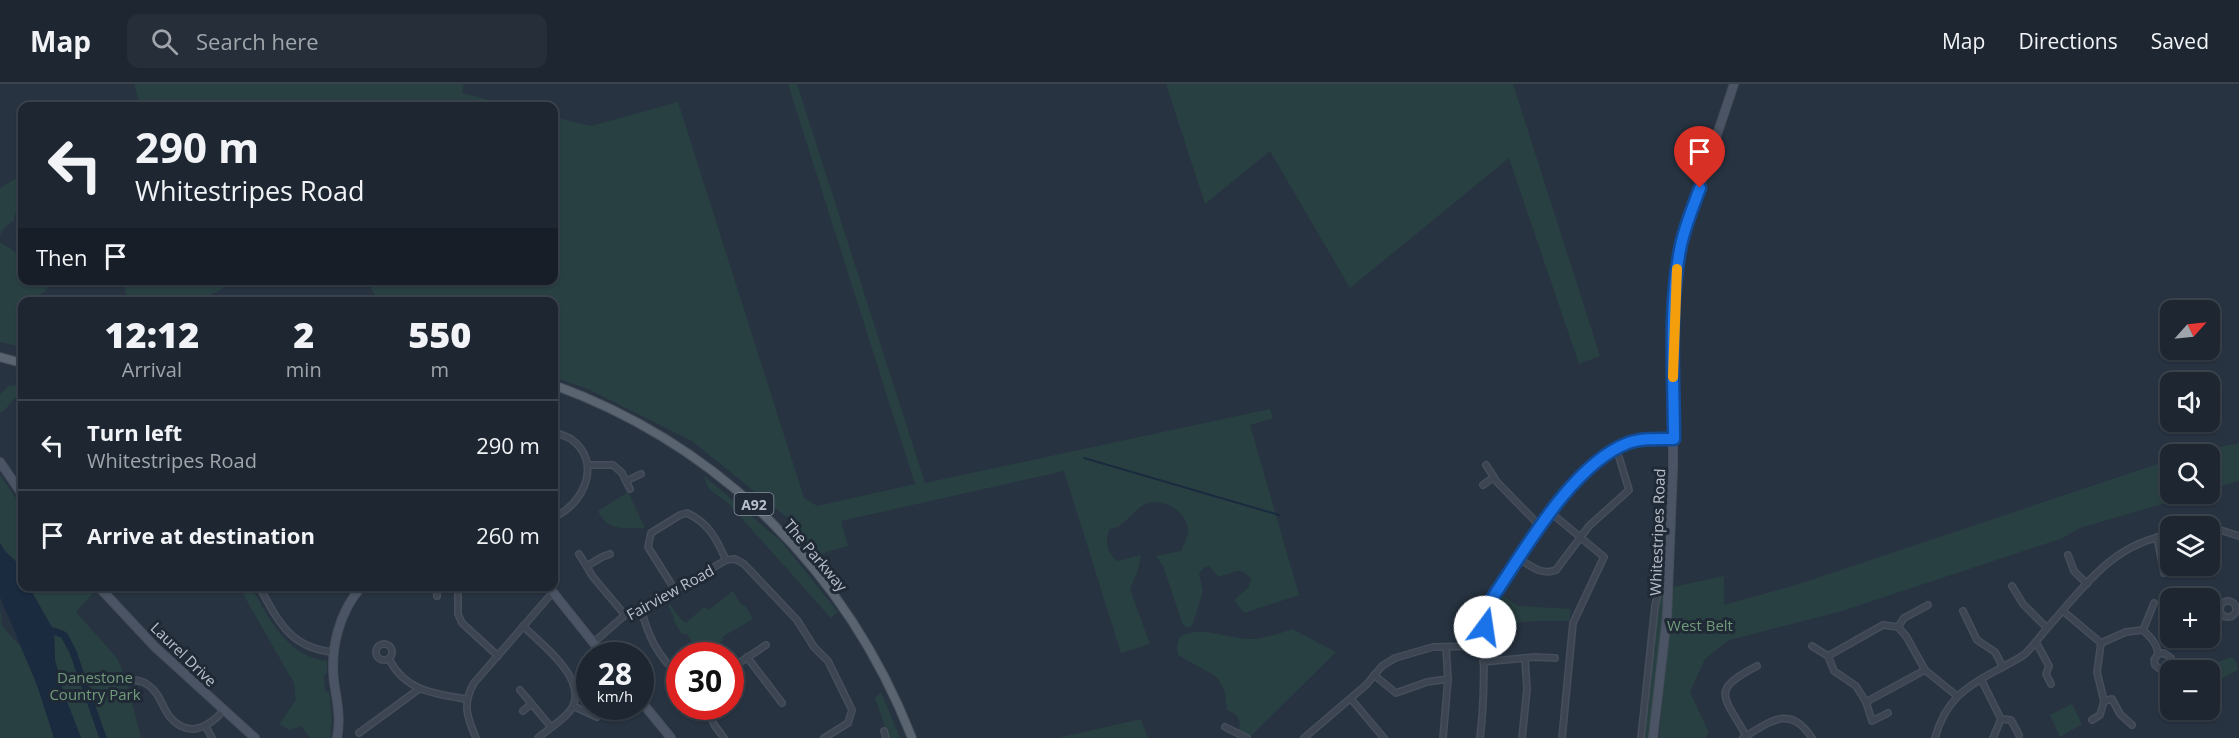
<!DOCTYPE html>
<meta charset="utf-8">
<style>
:root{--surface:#1d2631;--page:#252e39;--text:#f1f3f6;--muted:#a0a5ab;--line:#3b434d}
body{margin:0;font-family:"Open Sans",sans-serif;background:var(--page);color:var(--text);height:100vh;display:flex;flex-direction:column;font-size:22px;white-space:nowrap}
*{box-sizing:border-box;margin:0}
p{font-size:20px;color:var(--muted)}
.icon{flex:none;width:33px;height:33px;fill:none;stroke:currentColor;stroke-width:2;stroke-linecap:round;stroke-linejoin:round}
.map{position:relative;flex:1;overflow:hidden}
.details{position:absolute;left:18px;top:213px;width:540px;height:294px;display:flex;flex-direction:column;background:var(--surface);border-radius:12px;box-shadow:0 2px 4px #0004,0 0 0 2px var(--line)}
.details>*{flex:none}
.guide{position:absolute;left:18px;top:18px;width:540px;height:183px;border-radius:12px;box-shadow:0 2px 4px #0004,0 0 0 2px var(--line);background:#1d2631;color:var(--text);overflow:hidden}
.needle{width:39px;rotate:63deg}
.controls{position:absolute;left:2160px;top:216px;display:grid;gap:12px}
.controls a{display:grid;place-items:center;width:60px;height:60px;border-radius:12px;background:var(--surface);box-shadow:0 2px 4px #0004,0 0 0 2px var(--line);font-size:30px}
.speed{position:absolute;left:576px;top:558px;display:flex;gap:12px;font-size:30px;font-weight:700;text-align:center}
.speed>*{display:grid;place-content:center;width:78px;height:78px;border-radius:50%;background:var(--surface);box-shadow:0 2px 4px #0004,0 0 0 2px var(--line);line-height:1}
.speed small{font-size:15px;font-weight:400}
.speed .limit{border:9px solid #d22;background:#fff;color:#111}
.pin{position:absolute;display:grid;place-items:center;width:51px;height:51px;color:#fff;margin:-62px -26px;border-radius:50% 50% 50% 0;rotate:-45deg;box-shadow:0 0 6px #0007}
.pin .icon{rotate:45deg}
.me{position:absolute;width:66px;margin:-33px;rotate:14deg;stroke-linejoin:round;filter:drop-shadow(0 0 4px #0008)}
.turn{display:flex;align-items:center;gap:21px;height:126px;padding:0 18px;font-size:27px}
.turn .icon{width:78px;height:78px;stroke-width:2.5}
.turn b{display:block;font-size:42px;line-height:51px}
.then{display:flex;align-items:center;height:57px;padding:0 18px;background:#0003;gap:12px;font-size:22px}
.eta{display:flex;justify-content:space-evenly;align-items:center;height:102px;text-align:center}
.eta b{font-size:36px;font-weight:800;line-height:42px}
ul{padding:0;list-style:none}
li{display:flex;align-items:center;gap:18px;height:90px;padding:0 18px;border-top:2px solid var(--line)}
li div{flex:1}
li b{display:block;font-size:22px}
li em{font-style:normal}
header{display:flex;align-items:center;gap:36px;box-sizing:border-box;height:84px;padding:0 30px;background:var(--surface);border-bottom:2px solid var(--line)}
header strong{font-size:28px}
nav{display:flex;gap:33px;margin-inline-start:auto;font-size:21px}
.search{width:420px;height:54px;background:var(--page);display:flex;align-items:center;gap:15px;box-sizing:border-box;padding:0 21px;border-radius:12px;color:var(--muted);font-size:22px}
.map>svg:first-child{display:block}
</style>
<header>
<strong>Map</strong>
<div class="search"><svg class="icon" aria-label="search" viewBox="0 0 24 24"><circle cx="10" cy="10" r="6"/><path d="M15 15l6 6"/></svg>Search here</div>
<nav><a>Map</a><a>Directions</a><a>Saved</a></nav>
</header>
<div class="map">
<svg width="2239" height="654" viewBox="0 0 2239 654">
<rect width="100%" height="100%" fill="#273341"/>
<g fill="#294042">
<path d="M134 0H464L462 9 513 22H140Z"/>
<path d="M788 0H797L925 399 1270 325 1273 334 1250 341 1299 511 1244 529 1234 516 1249 503 1251 495C1237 478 1232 493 1218 492L1209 482 1204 483 1199 490 1203 507 1193 539 1190 544 1183 541 1163 482 1156 472 1181 467C1183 462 1187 455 1188 449 1190 430 1166 414 1148 419 1133 424 1125 444 1110 445 1104 457 1107 469 1117 477L1141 471 1138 486 1130 505 1150 560 1121 569 1064 387 841 437 848 462 829 467 816 474 790 436 692 357 588 305 554 293V218L359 217 375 212 368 197 554 196V33L591 42 678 18 804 414 817 422 915 400Z"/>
<path d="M1166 0H1513L1600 272 1579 280 1509 74 1350 204 1270 67 1205 120Z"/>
<path d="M22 91V115L18 117 14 136 4 144 0 151V104Z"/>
<path d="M0 158 15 168 18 174 22 176V196L46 197 47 206 31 217 22 218V223L17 232 22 235V263L0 258Z"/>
<path d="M124 197V196L226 197 222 205 198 217H127Z"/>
<path d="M22 287V306L3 328H0V310L10 301 13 302 18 299 15 290Z"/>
<path d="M2239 359V397L2210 405V370H2186Z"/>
<path d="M2170 376V410H2196L2080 444 2063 454 1839 528 1729 556 1705 575 1690 608 1709 649 1705 654H1659L1673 503 1724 492V521L1796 501Z"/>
<path d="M0 391 22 423V486C18 475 6 471 0 459Z"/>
<path d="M703 391 782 458 838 528 831 534 728 419 709 405Z"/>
<path d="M628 408 645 444C624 444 608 448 598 427Z"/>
<path d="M29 503H89L95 507 76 528 117 574 126 595 141 654H81L64 610 55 576 54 547Z"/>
<path d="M239 503H251C269 534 286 572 327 577V589L324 592 325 607 329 608C331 623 333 638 330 654H310L301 642 289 646 279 640 296 616 294 599Z"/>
<path d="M733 507 742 522 745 521 753 535 722 553 724 556 705 568H698L687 550H682L673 535 674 533 668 522 670 520 678 532 686 539 704 523 709 526Z"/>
<path d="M1663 509 1666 513 1651 654H1642L1644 627 1649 623V617L1646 612 1650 570 1656 565 1652 556 1658 515Z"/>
<path d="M1502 511 1518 522 1571 525 1569 537H1535L1493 541 1491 530Z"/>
<path d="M0 522 2 542 21 563 48 628 54 654H0Z"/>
<path d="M1292 545 1336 568 1250 653 1239 646C1241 635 1238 630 1227 626L1225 608 1217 593 1178 571 1177 563 1179 554C1200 539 1228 556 1252 555 1266 555 1279 549 1292 545Z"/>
<path d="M2232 573 2237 579 2238 586 2217 597 2211 585 2215 579Z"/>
<path d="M881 608 900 654H889L875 614Z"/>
<path d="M2072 620 2082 640 2060 653 2050 631Z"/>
<path d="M1141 635 1148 654H1058Z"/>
</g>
<path fill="#1a2a3f" d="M0 459C12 482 22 470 22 502L29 503 54 547 55 576 64 610 81 654H54L36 598 0 513Z"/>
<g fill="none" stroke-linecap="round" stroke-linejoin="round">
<path stroke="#1a2a3f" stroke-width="2" d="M1084 374 1279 431"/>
<path stroke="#1a2a3f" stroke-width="7" d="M54 547 64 551 73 568 103 654"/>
<defs>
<g id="street">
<path d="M554 348C559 350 566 352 571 355 603 378 584 420 554 433"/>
<path d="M588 381H613L622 389 630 405"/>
<path d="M1486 381 1497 398 1539 441"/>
<path d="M626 397 641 390"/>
<path d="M1483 401 1494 393"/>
<path d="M1550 428 1604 473 1573 539 1562 654"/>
<path d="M2210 447 2220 446 2239 452"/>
<path d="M2157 453 2164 489"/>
<path d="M579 470 593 493 625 531"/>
<path d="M2068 471 2074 487 2087 500"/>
<path d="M1519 475C1531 482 1542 492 1556 486L1589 442 1629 406 1619 373 1613 366"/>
<path d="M587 482 602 473 610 470"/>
<path d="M259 502C278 537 290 564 333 568"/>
<path d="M458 502V530L462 539 498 572"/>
<path d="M2012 502 2023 520 2047 544"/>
<path d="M675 506 648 463 651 449 680 431 687 429C709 439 717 456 726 476"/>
<path d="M437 512V502"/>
<circle cx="2228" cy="525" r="8"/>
<path d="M641 523C647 551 658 573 680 592"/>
<path d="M1963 527 1977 556 1995 568 2003 583"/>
<path d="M2063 527 2101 559"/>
<path d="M523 542C541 560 586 593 573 622 567 634 548 645 538 654"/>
<path d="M1898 543 1904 534 1928 521"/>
<path d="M2143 546 2154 519"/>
<path d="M2036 558 2049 582 2046 590 2051 600"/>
<path d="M593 559 625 531 656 517 726 476 735 475 744 480 797 536 814 563 828 577 852 626 848 639 824 654"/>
<path d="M2101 559 2126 548 2143 546C2151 554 2157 559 2158 570L2154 576 2155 581 2161 586 2168 584 2171 580V574L2164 569 2158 570"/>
<path d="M2101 559 2097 588 2104 617 2112 615 2120 630 2132 641"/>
<circle cx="384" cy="568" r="8"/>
<path d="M1812 562 1828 572"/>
<path d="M747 573 782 619"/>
<path d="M389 575C405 607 435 610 466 615"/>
<path d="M1483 578 1535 573 1555 574"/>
<path d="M730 585 766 561"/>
<path d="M1925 586 1866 618 1856 602 1834 587 1828 572 1883 541 1898 543 1906 552 1925 586 1957 612"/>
<path d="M1374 591 1396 609 1427 598 1448 595"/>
<path d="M126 595C134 596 142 596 148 601 159 608 162 622 169 632 187 654 207 645 223 627"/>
<path d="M1981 595 2001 635 1993 654"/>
<path d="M520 606 551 643"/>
<path d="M1351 615 1384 654"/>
<path d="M1866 618 1872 637 1888 629"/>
<path d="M573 622 597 633"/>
<path d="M705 622 715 642 724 654"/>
<path d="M523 627 531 620"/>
<path d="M2001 635 2011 636 2019 651"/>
<path d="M2092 636 2100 631 2104 617"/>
<path d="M206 643 212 654"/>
<path d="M1225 643 1247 654"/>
<path d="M884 647 886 654"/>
<path d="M359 649 419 605"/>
<path d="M1746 652C1724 611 1709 607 1757 582"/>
<path d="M476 654C467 633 462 620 474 599L553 508"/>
<path d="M1304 654 1366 601 1382 582 1395 574 1433 563 1483 562"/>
<path d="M1443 654 1448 595 1446 563"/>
<path d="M1480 654C1485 613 1484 571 1483 531L1539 441 1592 382 1613 366 1628 359 1650 355H1674"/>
<path d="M1522 654 1527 605 1525 575"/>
<path d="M1641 654 1655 522 1658 509 1668 505"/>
<path d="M1743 654C1771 637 1790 620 1812 654"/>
<path d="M1935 654C1945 617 1965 603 1997 586 2006 581 2017 576 2025 570 2034 561 2041 551 2049 542 2085 502 2113 459 2170 451"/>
</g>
<g id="secondary">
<path d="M0 378 22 410"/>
<path d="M98 502 155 563 255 654"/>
<path d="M548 502 604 572"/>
<path d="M640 616 671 654"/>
<path d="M337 654C341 635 337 617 334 598 330 564 339 528 362 502"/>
<path d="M1653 654 1667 532 1673 383V298L1677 185 1688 137 1734 0"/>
</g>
<g id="primary">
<path d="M0 273 22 279"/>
<path d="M554 301C721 362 847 488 912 654"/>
</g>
</defs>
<use href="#street" stroke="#454e5a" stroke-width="8"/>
<use href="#secondary" stroke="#454e5a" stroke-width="10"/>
<use href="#primary" stroke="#454e5a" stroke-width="10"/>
<use href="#street" stroke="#3c4551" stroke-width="5"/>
<use href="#secondary" stroke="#4a5464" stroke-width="8"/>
<use href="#primary" stroke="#5a6471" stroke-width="8"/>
</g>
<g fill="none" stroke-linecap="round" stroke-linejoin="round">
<defs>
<path id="route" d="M1485 543 1483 531 1487 522C1521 473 1570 381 1628 359 1642 354 1658 355 1674 355 1674 293 1668 222 1681 161 1685 142 1693 123 1700 104"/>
</defs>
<use href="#route" stroke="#114b97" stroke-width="15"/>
<use href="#route" stroke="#1a73e8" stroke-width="10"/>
<path stroke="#f59e0b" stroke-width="10" d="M1673 293 1677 185"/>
</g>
<g text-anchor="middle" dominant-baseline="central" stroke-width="6" stroke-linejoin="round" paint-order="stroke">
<rect fill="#202a36" stroke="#8b939e" stroke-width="1.5" x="734.5" y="409" width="39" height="22" rx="4.5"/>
<g font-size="14" font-weight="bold" fill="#b9c0cb">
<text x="754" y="420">A92</text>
</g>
<g font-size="15" fill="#b9c0cb" stroke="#202a36">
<text transform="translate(1657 448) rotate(-88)">Whitestripes Road</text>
<text transform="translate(816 471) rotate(50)">The Parkway</text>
<text transform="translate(670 508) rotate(-29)">Fairview Road</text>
<text transform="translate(184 570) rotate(44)">Laurel Drive</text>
</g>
<g font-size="15" fill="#719b79" stroke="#202a36">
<text x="1700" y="541">West Belt</text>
<text x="95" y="593">Danestone<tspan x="95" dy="17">Country Park</tspan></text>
</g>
</g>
</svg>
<div class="controls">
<a><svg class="needle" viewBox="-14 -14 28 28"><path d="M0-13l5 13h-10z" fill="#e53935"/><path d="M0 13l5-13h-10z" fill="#a0a5ab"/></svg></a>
<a><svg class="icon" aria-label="sound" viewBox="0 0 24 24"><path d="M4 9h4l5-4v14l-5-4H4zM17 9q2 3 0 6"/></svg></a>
<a><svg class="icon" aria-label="search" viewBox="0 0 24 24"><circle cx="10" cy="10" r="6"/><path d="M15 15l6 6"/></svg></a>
<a><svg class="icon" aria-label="layers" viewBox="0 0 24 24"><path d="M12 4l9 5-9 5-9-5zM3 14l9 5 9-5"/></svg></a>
<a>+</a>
<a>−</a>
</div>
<div class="speed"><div>28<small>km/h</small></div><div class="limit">30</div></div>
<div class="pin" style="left:1700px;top:104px;background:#d93025"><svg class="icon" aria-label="arrive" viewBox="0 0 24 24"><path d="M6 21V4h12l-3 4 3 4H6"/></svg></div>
<svg class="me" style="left:1485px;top:543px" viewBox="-20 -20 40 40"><circle r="19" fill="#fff"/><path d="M0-13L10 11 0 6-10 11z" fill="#1a73e8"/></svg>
<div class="guide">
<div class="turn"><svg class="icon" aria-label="left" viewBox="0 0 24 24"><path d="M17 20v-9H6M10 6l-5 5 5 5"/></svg><div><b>290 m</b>Whitestripes Road</div></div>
<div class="then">Then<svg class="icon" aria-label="arrive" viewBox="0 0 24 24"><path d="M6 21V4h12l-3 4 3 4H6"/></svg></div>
</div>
<section class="details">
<div class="eta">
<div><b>12:12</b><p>Arrival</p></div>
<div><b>2</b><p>min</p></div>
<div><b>550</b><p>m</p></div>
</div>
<ul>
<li><svg class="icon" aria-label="left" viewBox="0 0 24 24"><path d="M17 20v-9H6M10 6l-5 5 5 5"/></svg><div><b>Turn left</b><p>Whitestripes Road</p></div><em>290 m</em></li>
<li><svg class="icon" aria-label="arrive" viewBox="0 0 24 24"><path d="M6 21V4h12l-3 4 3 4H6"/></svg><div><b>Arrive at destination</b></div><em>260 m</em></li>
</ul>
</section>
</div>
